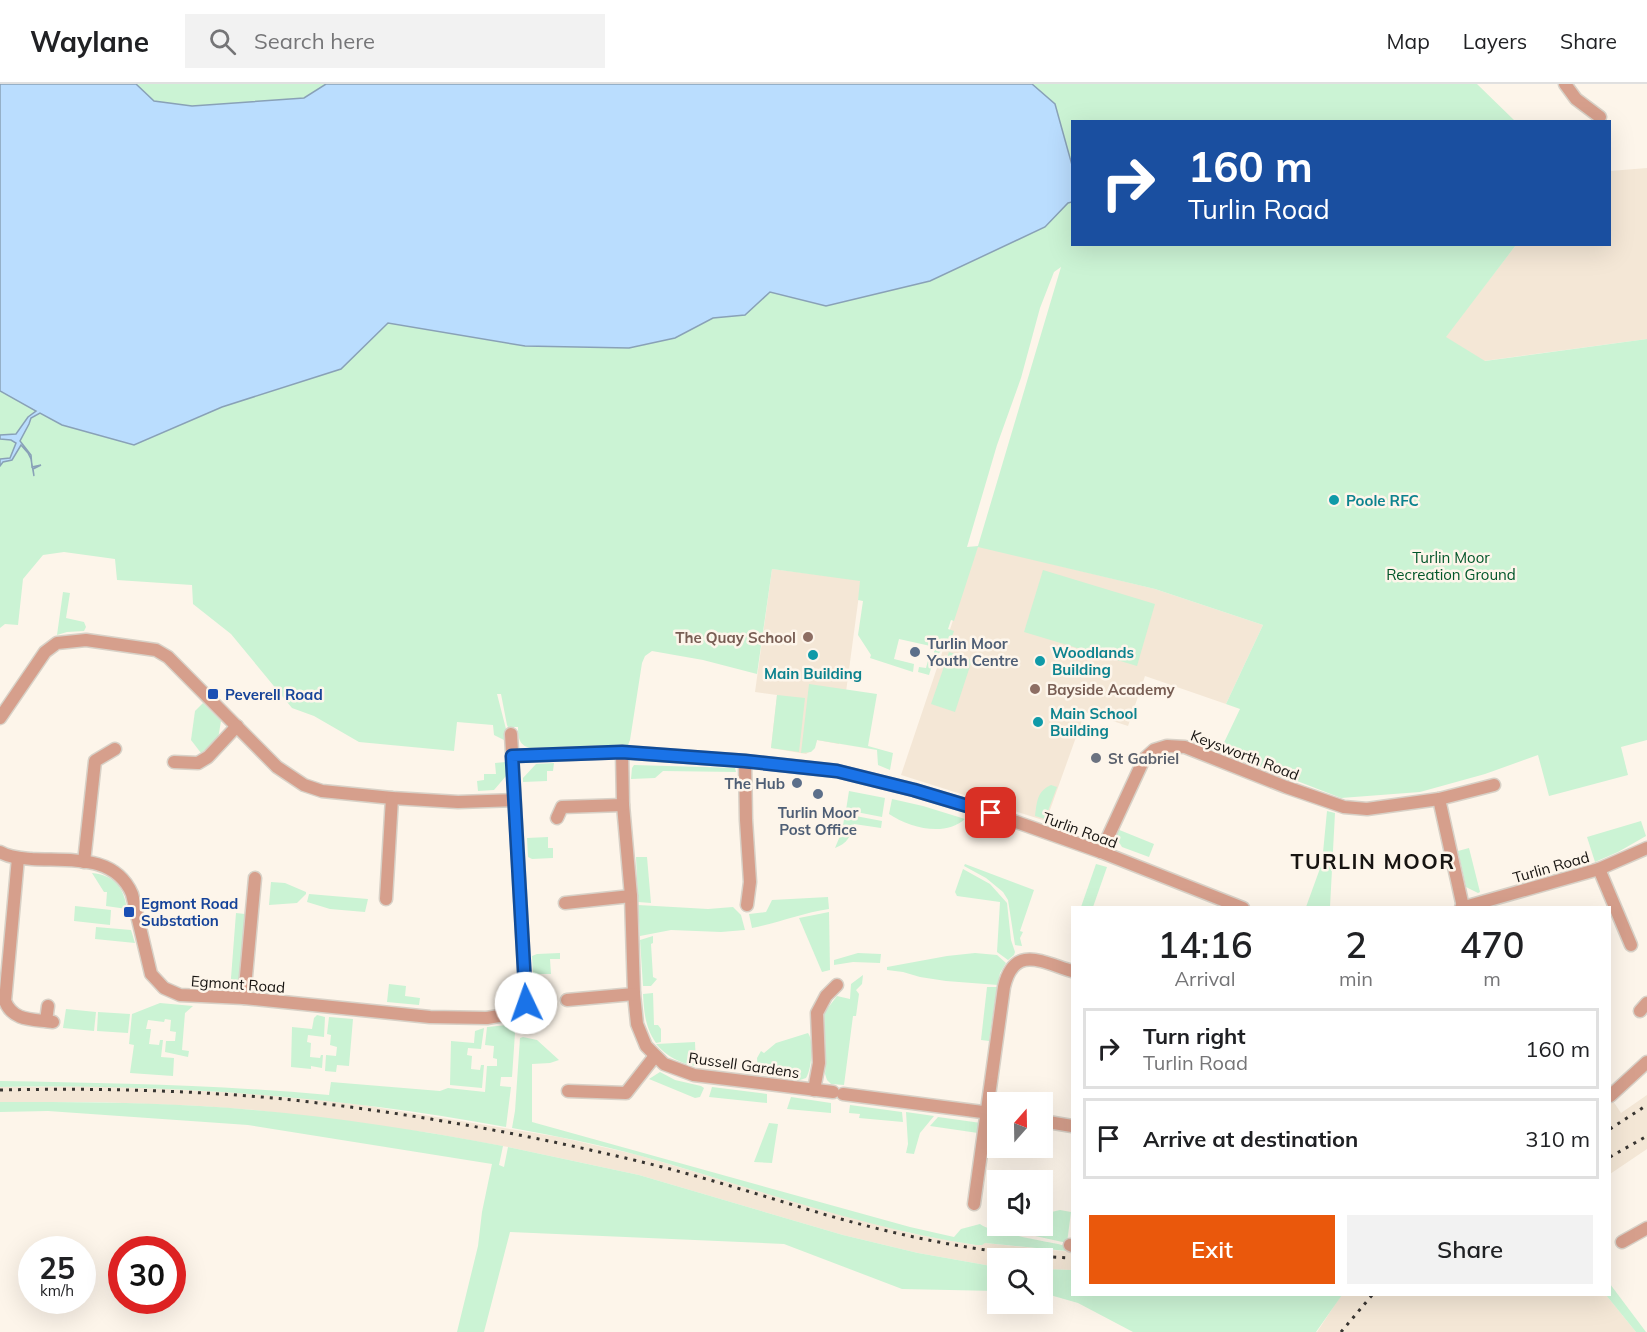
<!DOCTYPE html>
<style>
:root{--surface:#fff;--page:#f2f2f2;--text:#202124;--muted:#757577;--line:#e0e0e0;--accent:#ea580c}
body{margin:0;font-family:Mulish,sans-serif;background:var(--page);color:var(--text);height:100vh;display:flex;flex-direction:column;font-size:22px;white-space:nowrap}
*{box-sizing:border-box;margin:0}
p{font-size:20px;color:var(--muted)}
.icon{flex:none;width:33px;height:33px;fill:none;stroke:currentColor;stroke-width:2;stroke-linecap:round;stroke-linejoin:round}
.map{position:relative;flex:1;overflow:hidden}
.sheet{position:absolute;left:1071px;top:822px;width:540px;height:390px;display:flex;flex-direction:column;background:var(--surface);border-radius:0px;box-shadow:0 6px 24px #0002}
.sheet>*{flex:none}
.banner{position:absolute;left:1071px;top:36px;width:540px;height:126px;border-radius:0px;box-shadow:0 6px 24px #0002;background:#1a4fa0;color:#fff;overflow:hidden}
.needle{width:39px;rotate:20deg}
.controls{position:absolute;left:987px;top:1008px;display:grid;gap:12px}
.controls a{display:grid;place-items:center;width:66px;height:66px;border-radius:0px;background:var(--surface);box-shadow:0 6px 24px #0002;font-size:30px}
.speed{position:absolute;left:18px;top:1152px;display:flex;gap:12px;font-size:30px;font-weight:700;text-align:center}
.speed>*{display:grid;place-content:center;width:78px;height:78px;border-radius:50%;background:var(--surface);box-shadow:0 6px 24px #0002;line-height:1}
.speed small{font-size:15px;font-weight:400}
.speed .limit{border:9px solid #d22;background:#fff;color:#111}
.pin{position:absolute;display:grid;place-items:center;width:51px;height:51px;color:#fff;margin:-26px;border-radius:12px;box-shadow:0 3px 9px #0006}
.me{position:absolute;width:66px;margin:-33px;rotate:357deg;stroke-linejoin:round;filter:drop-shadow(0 0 4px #0008)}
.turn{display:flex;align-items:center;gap:21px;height:126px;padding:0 18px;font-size:27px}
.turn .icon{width:78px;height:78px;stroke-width:2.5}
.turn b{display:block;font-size:42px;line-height:51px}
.eta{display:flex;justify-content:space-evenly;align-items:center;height:102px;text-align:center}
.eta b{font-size:36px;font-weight:600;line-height:42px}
.button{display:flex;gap:12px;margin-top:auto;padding:12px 18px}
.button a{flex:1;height:69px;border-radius:0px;background:var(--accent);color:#fff;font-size:24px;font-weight:600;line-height:69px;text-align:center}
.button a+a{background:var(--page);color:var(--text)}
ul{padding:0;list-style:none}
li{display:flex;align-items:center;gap:18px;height:81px;margin:0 12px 9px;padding:0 6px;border:3px solid var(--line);border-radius:0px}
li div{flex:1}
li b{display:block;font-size:22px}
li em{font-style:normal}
header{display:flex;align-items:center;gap:36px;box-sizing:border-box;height:84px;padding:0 30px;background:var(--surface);border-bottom:2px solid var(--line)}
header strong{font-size:28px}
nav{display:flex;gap:33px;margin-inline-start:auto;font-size:21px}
.search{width:420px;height:54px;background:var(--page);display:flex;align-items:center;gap:15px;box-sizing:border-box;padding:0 21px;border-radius:0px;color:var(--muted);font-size:22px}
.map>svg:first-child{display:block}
</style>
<header>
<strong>Waylane</strong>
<div class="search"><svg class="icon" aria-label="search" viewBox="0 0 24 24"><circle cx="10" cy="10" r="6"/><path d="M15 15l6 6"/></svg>Search here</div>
<nav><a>Map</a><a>Layers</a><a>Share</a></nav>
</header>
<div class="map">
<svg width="1647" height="1248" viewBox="0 0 1647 1248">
<rect width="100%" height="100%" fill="#fdf5ea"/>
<g fill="#f4e7d6">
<path d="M1647 84V255L1484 277 1445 253 1516 161 1610 160V87Z"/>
<path d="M978 462 1155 505 1263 541 1226 620 1145 592 1128 642 1085 628 1046 737 901 691Z"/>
<path d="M772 485 861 496 839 660 817 656 814 665 806 670 771 664 777 611 755 608Z"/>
<path d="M110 1002 277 1011 363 1021 559 1053 638 1071 828 1127 910 1149 975 1161 985 1159 1072 1168V1186L1043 1185 1042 1174H998L997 1183 918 1169 843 1151 639 1091 508 1063 431 1049 255 1026 200 1022 97 1018H0V1003Z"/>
<path d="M1647 1011V1065L1610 1090V1019L1613 1017 1621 1029Z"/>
<path d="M1342 1210 1606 1211 1636 1248H1317Z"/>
</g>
<g fill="#cbf3d4" fill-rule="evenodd">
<path d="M0 0H1477L1515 37 1072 38V160L1516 161 1446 253 1485 277 1647 255V656L1621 663 1628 691 1549 712 1538 671 1485 690 1420 708 1341 714 1220 667 1240 625 1226 620 1263 541 1155 505 978 463 954 537 951 536 948 545 954 547 947 567 942 565 933 578 929 591 918 588 919 583 926 584 929 573H933L935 563 899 555 894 575 914 580 913 588 870 574 871 571 858 551 863 517 858 516 860 497 772 485 757 590 703 576 652 567 645 572 642 579 630 656 628 661 623 662 535 665C520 663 518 656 518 643H508L507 641 501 610H497L506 645 504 656 494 651 493 641 457 638 454 667 359 658 314 632 292 624 231 550 193 520 192 501 117 496 115 475 64 468 43 471 23 495 18 541 5 540 0 544ZM1061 183 978 462 967 463 997 361 1021 294 1040 224 1054 188Z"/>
<path d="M1043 486 1155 520 1137 582 1024 548Z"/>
<path d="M63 508 70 509 66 534 84 538 86 543 84 547 67 548 57 551Z"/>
<path d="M949 568 972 576 955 628 931 620Z"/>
<path d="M809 600 877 610 868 662 893 669 890 686 878 681 877 666 817 656 815 664 811 668 801 669Z"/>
<path d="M777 611 805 614 799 668 771 664Z"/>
<path d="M203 619 221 637 218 655 201 669 191 656 195 627Z"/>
<path d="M506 678V692L494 706 478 707 477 697 484 696V690H496L495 679Z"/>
<path d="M554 679 553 687H547V697L523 698V694L536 680Z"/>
<path d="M634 681 735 684 736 688 663 687 655 694 631 695 632 684Z"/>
<path d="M1051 701 1057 703 1045 735 1035 732C1037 718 1037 707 1051 701Z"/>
<path d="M849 707 885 714 882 733 846 726Z"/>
<path d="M892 715 923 722 965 735C945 753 910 744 889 730Z"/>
<path d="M1327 727 1335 729 1330 823H1306L1322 779Z"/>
<path d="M845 730 882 737 881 744 854 740C850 753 848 759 835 764L842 747Z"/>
<path d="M1641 737 1646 752 1618 768 1595 778 1587 753Z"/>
<path d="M1117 745 1154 760 1149 773 1122 763 1115 752Z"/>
<path d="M548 753V764H553V774L532 775 528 773 527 754Z"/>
<path d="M1469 764 1480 808 1478 809 1466 803 1458 767Z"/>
<path d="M636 773H647L651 819 638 818Z"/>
<path d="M965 780 1034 806 1020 847 1023 848 1020 854 1022 862 1015 861 1008 816 1003 808 986 794 964 782Z"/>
<path d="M1096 780 1107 783 1093 823H1081Z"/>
<path d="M963 785 990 800 1007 819 1011 856 1015 868 1014 871 1008 876 997 868 1000 818 957 812 955 808Z"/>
<path d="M92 789C114 791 124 803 127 825L106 822 107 808H104Z"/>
<path d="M271 798 285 799 306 808V810L297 819 269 821Z"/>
<path d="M309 810 368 815 365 828 330 825 307 818Z"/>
<path d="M828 813 829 825C802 829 778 839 752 844L749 830 766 828 772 816Z"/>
<path d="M638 821 708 825 733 823 741 831 745 846 721 848 671 846 640 852Z"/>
<path d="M75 822 111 826 110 841 74 837Z"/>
<path d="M829 828 830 886 822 888 799 834Z"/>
<path d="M236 829 245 830 240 898 230 907Z"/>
<path d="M96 843 131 846 135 859 95 855Z"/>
<path d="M653 852V859L651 860 653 893 657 895 651 902H643L640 856Z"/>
<path d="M560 869V875H550L551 890H533L532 872 537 870Z"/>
<path d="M858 869 881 870 880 879 853 878 834 881V876Z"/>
<path d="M975 869 997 871 1006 879 1000 889 998 901 946 897 920 893 903 888 887 886V883L947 872Z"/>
<path d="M863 891 862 900 856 906 859 910 856 932H853L844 1001 831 1000 827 996 825 990 826 976 824 929 837 912 850 915 851 900Z"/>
<path d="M389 900 406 902 405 912 420 914 419 921 387 918Z"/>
<path d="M987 903H997L989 957 981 956Z"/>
<path d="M653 909 654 941H658L661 945V958L656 959C645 943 644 928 643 910Z"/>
<path d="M160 919 193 922 185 929 182 966 189 967 188 973 165 968 166 957H175L176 948 170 947 171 936 165 935 164 938 148 936 146 945H151L149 960 159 961 160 956H163L161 973 174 974 173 992 130 989 134 961 129 960 132 930Z"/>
<path d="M66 925 96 928 94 947 63 944Z"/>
<path d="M98 928 130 930 128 949 97 947Z"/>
<path d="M317 931 325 933 324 953 308 951 307 958 311 959 310 973 320 974 321 971H323L322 984 311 982V985L291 983 292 943 312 945 314 934Z"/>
<path d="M329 933 353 935 349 982 337 981 336 988 325 987 326 971 336 972 337 963 330 961 331 951 327 950Z"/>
<path d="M508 941 513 943 515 949 512 993H501L500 1002 511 1003 506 1043C339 1012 170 1000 0 1003V997C110 999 219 1001 329 1011L331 998 440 1007 448 1004 485 1008 487 982H497V975L493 974 494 962 485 961 487 943Z"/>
<path d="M484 944 481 965 468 964 467 971 472 972 471 985 480 986 481 981H484L482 1004 450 1001 451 957 474 959 475 947Z"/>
<path d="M808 949C814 957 812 984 806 994L800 996 758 990 757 974 761 967 764 969 776 959Z"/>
<path d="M523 953 537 956 559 976 550 979 532 980V1038L910 1143 954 1153 961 1145 980 1140C989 1148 1051 1158 1067 1162V1167L985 1159 982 1161H976C861 1144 752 1103 641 1072 598 1060 555 1052 512 1044L515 1027 520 954Z"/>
<path d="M695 958 696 982C681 980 666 972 656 960Z"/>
<path d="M660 988 675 996 701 1002 704 1004 700 1013 695 1014 649 995Z"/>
<path d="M712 1003 767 1010V1019L709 1013Z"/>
<path d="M791 1013 831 1019V1029L787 1025Z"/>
<path d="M0 1018C67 1018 134 1018 200 1022 302 1028 403 1043 503 1062L499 1081 504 1083 508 1063 639 1091 843 1151 918 1169 997 1183V1207L902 1205 784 1160 510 1148 484 1248H457L478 1162 482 1128 492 1080 248 1041 48 1027 0 1028Z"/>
<path d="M850 1021 902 1028 903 1038 859 1034 860 1030 849 1029Z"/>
<path d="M906 1028 934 1032 920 1049 914 1070 906 1069 908 1060Z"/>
<path d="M938 1033 981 1039V1047L978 1049 930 1042Z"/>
<path d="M769 1039 778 1040 772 1079 754 1078Z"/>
<path d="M1060 1126 1071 1128 1067 1159 994 1143 1042 1142 1043 1130Z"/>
<path d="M1043 1185 1072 1186V1210L1342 1211 1316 1248H1133L1078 1219 1043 1209Z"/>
<path d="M1610 1200 1646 1248H1636L1606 1211 1610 1210Z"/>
</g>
<path fill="#baddfe" stroke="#89a1b7" stroke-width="1.5" d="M0 0H136L154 17 192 22 304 14 326 0H1032L1055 20 1072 81V118L1068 119 1045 143 930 197 826 222 770 208 745 231 713 234 675 254 629 264 525 262 388 239 341 285 222 323 134 361 62 341 40 329 31 334 29 340 20 357 31 371 32 383 41 381 33 385 34 392 31 375 28 369 21 361 12 376 3 378 0 382V375L10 374 16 359 11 356 0 355V351L16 350 28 333 36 327 0 307Z"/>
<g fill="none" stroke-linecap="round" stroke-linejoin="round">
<defs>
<g id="minor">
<path d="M1565 0 1576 15 1600 33"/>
<path d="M0 634 45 568 57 559 86 556 156 566 168 573 277 683 304 701 322 707 392 714 458 718 514 716"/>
<path d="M622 668 623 721 631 812 634 910 637 940 646 962 664 980 694 991 833 1008"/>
<path d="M512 672 622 668 745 677 837 687 914 706 991 729 1101 768 1243 824"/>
<path d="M745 677 746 736 750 798 747 821"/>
<path d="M174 678 198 679 208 673 237 642"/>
<path d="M1439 715 1463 823"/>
<path d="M557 734 562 723 623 721"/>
<path d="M0 768C10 774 21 774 32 775 69 777 115 770 132 810L151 890 164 904 180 911 244 914 430 933 487 934 522 928 526 919 511 650"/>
<path d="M1101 768 1144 675 1154 666 1167 662 1185 663 1286 703 1344 723 1367 725 1439 715 1494 701"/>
<path d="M18 774 5 917C13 938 34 935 53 938"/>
<path d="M84 778 95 677 115 665"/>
<path d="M1599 785 1631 861"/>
<path d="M386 815 392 714"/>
<path d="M565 819 631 812"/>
<path d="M1461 824 1599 785 1647 764"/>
<path d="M244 914 255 794"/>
<path d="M567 916 634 910"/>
<path d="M1640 927 1647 919"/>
<path d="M46 937 48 922"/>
<path d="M814 1006 819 979 817 929 826 912 837 901"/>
<path d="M568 1007 626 1009 655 972"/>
<path d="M843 1010 998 1030"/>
<path d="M1610 1012 1647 978"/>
<path d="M1042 1037 1072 1042"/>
<path d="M974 1120 1004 903C1014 860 1042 878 1072 887"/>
<path d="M1622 1158 1647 1144"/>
<path d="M1070 1161 1072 1162"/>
</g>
</defs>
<use href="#minor" stroke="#d8d1c7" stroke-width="15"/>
<use href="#minor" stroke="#d69f8c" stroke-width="12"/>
<g stroke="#383531" stroke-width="3" stroke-dasharray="3 6" stroke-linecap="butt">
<path d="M0 1006C91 1004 183 1006 274 1014 399 1027 523 1049 646 1079 708 1094 769 1114 830 1132 908 1154 991 1171 1072 1174"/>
<path d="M1610 1045 1647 1021"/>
<path d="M1610 1073 1647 1052"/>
<path d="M1341 1248 1373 1210"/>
</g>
</g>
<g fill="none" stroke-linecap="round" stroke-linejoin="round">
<defs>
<path id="route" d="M526 919 512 672 622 668 745 677 837 687 914 706 991 729"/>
</defs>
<use href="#route" stroke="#114b97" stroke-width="15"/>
<use href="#route" stroke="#1a73e8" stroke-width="10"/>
</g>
<g fill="#0f9aa8" stroke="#fdf5ea" stroke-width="2">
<circle cx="1334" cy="416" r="6"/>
<circle cx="813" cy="571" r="6"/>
<circle cx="1040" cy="577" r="6"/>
<circle cx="1038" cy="638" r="6"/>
</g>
<g fill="#8d6e63" stroke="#fdf5ea" stroke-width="2">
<circle cx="808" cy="553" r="6"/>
<circle cx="1035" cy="605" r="6"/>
</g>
<g fill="#5c6f8a" stroke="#fdf5ea" stroke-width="2">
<circle cx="915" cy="568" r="6"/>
<circle cx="797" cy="699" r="6"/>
<circle cx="818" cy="710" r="6"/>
</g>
<g fill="#1a4fb4" stroke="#fdf5ea" stroke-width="2">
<rect x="207" y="604" width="12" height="12" rx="3"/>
<rect x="123" y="822" width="12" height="12" rx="3"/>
</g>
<circle fill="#6b7280" stroke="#fdf5ea" stroke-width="2" cx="1096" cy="674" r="6"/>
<g text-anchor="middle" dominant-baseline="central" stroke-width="5" stroke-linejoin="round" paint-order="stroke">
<g font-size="15" font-weight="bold" fill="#0d838f" stroke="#fdf5ea" text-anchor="start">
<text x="1346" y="416">Poole RFC</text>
<text x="1052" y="568">Woodlands<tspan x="1052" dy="17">Building</tspan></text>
<text x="813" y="589" text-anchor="middle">Main Building</text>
<text x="1050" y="629">Main School<tspan x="1050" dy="17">Building</tspan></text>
</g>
<g font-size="15" fill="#015529" stroke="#fdf5ea">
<text x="1451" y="473">Turlin Moor<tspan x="1451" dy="17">Recreation Ground</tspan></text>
</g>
<g font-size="15" font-weight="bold" fill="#785e54" stroke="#fdf5ea" text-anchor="end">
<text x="796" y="553">The Quay School</text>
<text x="1047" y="605" text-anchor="start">Bayside Academy</text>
</g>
<g font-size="15" font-weight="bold" fill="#4e5e75" stroke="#fdf5ea" text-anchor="start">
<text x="927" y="559">Turlin Moor<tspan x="927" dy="17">Youth Centre</tspan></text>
<text x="785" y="699" text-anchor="end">The Hub</text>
<text x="818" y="728" text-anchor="middle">Turlin Moor<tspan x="818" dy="17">Post Office</tspan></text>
</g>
<g font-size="15" font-weight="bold" fill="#164399" stroke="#fdf5ea" text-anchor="start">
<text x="225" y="610">Peverell Road</text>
<text x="141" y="819">Egmont Road<tspan x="141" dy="17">Substation</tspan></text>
</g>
<g font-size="15" fill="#171411" stroke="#fdf5ea">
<text transform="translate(1245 671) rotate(21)">Keysworth Road</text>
<text transform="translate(1080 746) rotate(20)">Turlin Road</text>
<text transform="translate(1551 783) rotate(-16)">Turlin Road</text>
<text transform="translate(238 900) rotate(4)">Egmont Road</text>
<text transform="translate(744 981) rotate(8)">Russell Gardens</text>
</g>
<g font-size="15" font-weight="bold" fill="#5b616d" stroke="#fdf5ea" text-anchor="start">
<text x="1108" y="674">St Gabriel</text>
</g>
<g font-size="21" font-weight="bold" letter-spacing="1.5" fill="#171411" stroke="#fdf5ea">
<text x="1373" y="777">TURLIN MOOR</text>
</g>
</g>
</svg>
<div class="controls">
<a><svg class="needle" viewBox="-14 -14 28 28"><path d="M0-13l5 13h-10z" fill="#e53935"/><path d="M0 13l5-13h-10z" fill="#757577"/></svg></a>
<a><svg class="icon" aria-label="sound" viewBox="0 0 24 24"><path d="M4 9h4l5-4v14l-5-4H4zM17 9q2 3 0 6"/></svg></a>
<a><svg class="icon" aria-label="search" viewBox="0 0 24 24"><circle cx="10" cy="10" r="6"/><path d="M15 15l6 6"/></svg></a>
</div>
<div class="speed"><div>25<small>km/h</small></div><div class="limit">30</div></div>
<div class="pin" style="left:991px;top:729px;background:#d93025"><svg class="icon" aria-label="arrive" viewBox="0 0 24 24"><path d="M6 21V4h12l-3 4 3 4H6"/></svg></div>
<svg class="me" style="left:526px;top:919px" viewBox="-20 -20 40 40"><circle r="19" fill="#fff"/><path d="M0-13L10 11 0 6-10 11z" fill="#1a73e8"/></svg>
<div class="banner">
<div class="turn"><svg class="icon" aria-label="right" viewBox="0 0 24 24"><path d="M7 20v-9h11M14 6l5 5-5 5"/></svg><div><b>160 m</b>Turlin Road</div></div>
</div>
<section class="sheet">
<div class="eta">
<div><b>14:16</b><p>Arrival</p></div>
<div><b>2</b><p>min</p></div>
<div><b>470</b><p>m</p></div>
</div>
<ul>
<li><svg class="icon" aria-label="right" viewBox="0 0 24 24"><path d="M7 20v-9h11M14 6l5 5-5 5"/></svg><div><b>Turn right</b><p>Turlin Road</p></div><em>160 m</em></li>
<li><svg class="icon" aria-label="arrive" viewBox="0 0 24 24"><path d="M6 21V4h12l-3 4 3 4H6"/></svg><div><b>Arrive at destination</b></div><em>310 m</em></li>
</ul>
<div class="button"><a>Exit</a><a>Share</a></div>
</section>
</div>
